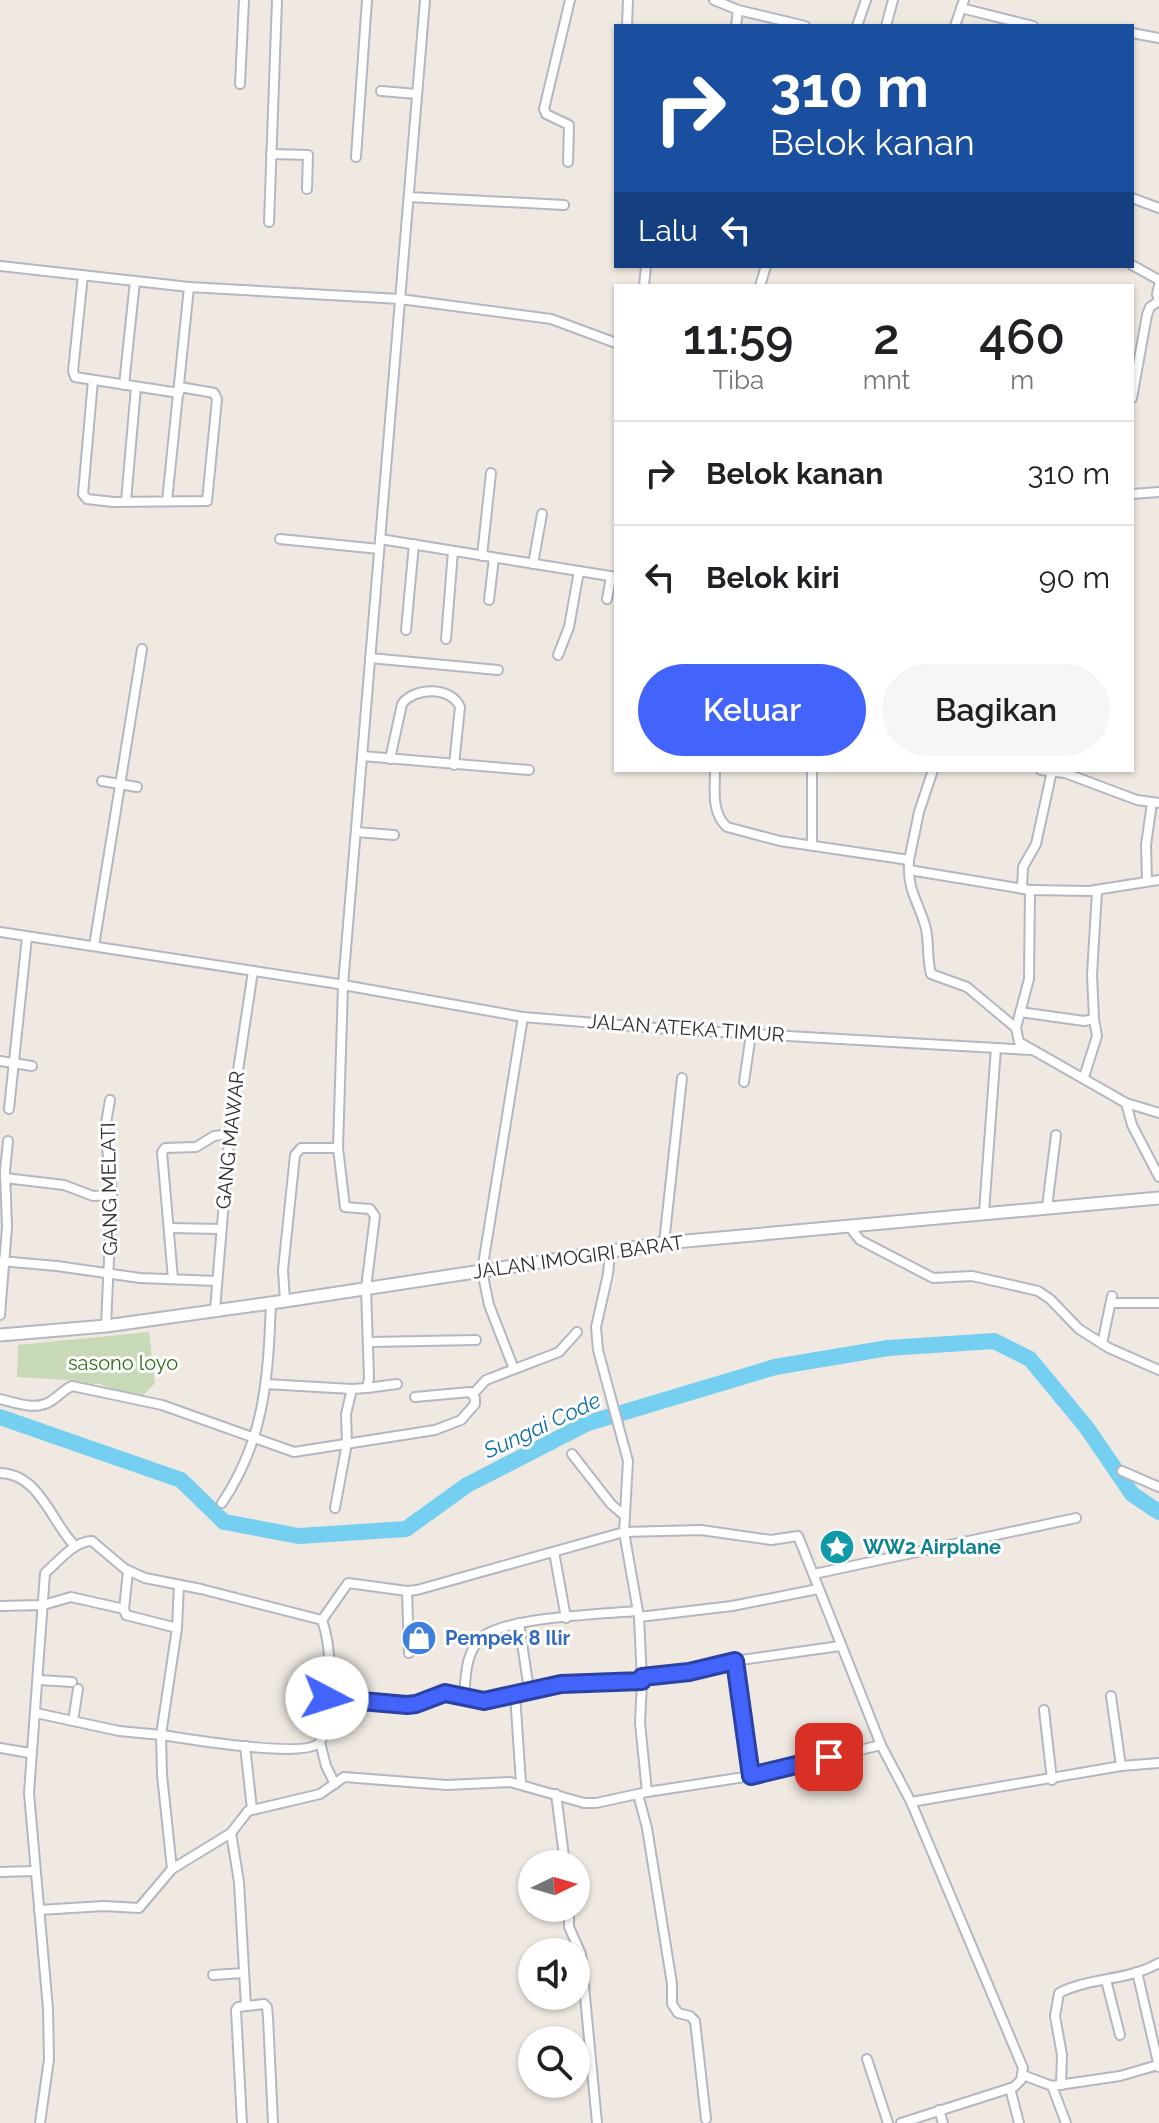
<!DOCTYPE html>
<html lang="id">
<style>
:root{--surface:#fff;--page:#f6f6f6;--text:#202124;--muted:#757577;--line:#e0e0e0;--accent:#4264fb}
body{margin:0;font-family:Raleway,sans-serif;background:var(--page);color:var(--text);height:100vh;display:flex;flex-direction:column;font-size:30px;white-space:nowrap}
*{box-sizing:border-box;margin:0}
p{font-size:26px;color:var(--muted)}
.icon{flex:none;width:44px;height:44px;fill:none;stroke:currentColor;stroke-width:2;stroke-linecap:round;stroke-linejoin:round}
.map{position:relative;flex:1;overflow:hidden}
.details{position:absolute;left:614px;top:284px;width:520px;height:488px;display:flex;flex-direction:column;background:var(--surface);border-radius:0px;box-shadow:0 2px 6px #0004}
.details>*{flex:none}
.top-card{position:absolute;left:614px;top:24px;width:520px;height:244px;border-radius:0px;box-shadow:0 2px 6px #0004;background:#1a4fa0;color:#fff;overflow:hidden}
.needle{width:52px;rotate:85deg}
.fabs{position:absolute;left:518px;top:1850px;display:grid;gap:16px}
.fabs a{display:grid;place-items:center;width:72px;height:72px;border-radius:50%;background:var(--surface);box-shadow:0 2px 6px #0004;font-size:40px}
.pin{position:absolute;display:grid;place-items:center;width:68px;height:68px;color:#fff;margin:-34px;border-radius:16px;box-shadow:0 4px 12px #0006}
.me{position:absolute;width:88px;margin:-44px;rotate:95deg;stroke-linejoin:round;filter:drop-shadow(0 0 6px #0008)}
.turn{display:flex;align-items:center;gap:28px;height:168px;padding:0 24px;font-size:36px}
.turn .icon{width:104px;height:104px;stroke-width:2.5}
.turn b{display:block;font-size:56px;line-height:68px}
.then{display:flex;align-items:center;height:76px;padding:0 24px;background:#0003;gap:16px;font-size:30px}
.eta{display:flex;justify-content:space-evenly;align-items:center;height:136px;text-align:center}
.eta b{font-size:48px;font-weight:600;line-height:56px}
.button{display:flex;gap:16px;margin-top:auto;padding:16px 24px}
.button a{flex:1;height:92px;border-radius:48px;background:var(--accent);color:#fff;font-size:32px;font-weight:600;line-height:92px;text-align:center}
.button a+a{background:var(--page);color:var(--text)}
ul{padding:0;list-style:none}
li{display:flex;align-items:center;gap:24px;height:104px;padding:0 24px;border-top:2px solid var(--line)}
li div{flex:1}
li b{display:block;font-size:30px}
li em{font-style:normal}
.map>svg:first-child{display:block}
</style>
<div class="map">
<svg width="1159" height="2123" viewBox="0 0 1159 2123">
<rect width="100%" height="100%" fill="#efe9e1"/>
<path fill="#c8d9b8" d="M149 1332 155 1383 142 1396H133L96 1383 87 1390 68 1380 17 1377 18 1345Z"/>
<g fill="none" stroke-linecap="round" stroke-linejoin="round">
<path stroke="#75cff0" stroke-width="16" d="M0 1417 181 1480 224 1522 299 1536 406 1529 467 1485 588 1423 775 1367 888 1348 994 1341 1030 1359 1087 1428 1132 1494 1159 1512"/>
<defs>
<g id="minor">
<path d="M714 0 738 10 805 26"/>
<path d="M961 8 1033 26"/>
<path d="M627 26 628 0"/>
<path d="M736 26 738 10"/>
<path d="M857 26 866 0"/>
<path d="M886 26 893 0"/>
<path d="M955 26 964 0"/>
<path d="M1132 33 1159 38"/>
<path d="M240 84 244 0"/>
<path d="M381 91 417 94"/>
<path d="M271 154 308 155 307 189"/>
<path d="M356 157 367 0"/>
<path d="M568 162 569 125 546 114 544 109 570 0"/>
<path d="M409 197 564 205"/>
<path d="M1132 198 1159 208"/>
<path d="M269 222 277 0"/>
<path d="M1132 265 1159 280"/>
<path d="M0 266 189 287 400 299 551 319 616 343"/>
<path d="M83 275 73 371 75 377 179 393"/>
<path d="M1159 285 1157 294 1159 301"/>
<path d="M644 286 646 266"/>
<path d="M760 286 766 266"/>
<path d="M93 380 83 494 87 499 113 502 207 501 217 399 214 393 180 387"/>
<path d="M124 385 135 281"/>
<path d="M1132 398 1147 315 1150 307 1159 301"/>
<path d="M1132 494 1159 492"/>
<path d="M126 501 136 387"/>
<path d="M167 501 189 287"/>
<path d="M280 539 379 549"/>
<path d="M380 539 616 577"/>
<path d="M482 556 491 473"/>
<path d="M533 564 542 514"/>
<path d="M607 599 611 577"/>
<path d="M489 600 494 558"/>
<path d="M406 630 414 544"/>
<path d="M446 639 453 551"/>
<path d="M558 655 569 627 579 571"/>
<path d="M370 658 498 670"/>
<path d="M362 756 529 770"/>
<path d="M390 759 402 704C414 687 451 686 460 707L454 765"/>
<path d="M715 770C715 789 711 813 727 827L780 841 909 860C907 893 919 901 926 929 929 944 927 959 931 974L967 987 1016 1028 1019 1042 1126 1103 1132 1125 1159 1177"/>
<path d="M812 770V845"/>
<path d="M1041 770 1065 773 1137 800 1159 803"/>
<path d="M102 781 137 787"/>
<path d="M356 832 394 835"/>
<path d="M909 860 919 812 933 770"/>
<path d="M909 870 1030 890"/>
<path d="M1147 881 1146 845 1152 803"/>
<path d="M1022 889 1023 867 1036 844 1052 771"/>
<path d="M0 932 332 983 523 1017 668 1029 1031 1050"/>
<path d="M94 946 142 649"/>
<path d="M1020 1012 1084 1021 1094 1019 1092 975 1097 891"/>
<path d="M1016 1028 1029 979 1030 890 1089 891 1159 880"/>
<path d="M0 1061 32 1066"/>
<path d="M1084 1077 1097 1036 1094 1019"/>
<path d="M744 1082 751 1034"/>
<path d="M1126 1103 1159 1113"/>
<path d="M9 1109 27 937"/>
<path d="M5 1178 64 1185 93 1196 112 1195"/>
<path d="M1047 1207 1056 1135"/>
<path d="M984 1212 996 1048"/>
<path d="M849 1226 860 1240 933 1278 972 1276 1038 1291 1050 1299 1079 1329 1109 1348 1159 1370"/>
<path d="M169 1228 221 1229"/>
<path d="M664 1243 682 1078"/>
<path d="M610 1251 608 1274 596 1327 598 1350 628 1461 624 1532 639 1617 642 1681 640 1723 647 1792"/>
<path d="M0 1261 57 1266 140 1278 217 1281"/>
<path d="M173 1279 162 1152 165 1148 196 1147 214 1136 230 1134"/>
<path d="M285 1301 283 1270 295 1155 301 1148H338L343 985 425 0"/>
<path d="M1111 1303H1159"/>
<path d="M215 1310 231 1117 253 971"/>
<path d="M0 1315 7 1227 5 1171 8 1141"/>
<path d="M106 1326 112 1192 105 1129 110 1100"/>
<path d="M369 1342 476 1340"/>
<path d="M1102 1344 1112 1296"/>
<path d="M514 1369 489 1305 482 1271 523 1017"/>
<path d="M266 1384 352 1389"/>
<path d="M367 1388 397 1384"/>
<path d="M473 1394 486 1380 559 1352 577 1332"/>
<path d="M0 1399C16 1403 36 1411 51 1401 58 1397 63 1390 72 1386L162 1405 294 1452 435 1430 461 1420 475 1404V1398L470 1392 415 1397"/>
<path d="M572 1454 611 1504 625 1516"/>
<path d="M1122 1471 1159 1487"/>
<path d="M0 1473C40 1474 51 1522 75 1546"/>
<path d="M222 1503C265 1439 268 1378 271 1303"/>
<path d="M335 1508 347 1443 346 1414 352 1389 367 1388 369 1378 366 1288 375 1216 370 1209 345 1207 338 1148"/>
<path d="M554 1552 566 1618"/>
<path d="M128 1571 124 1609 126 1615 177 1628"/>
<path d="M814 1574 1076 1518"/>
<path d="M407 1591 409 1653"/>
<path d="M0 1606 43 1605 71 1597 124 1609"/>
<path d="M639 1617 732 1606 818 1589"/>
<path d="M322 1620 348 1583 407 1591 417 1590 624 1532 701 1530 771 1540 798 1536 881 1745 911 1802 1023 2068 1021 2080 1014 2087 901 2123"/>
<path d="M519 1623 529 1690"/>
<path d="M735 1661 751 1776"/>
<path d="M642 1677 689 1672 720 1663 840 1646"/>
<path d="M39 1680 72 1682"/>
<path d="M515 1694 521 1783"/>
<path d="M464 1696C466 1676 465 1654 481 1638 502 1617 605 1614 637 1611"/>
<path d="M1111 1696 1121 1766"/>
<path d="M327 1698 407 1705 445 1693 484 1701 579 1682 642 1681"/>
<path d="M1044 1710 1052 1780"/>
<path d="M36 1713 119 1731 161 1735 177 1628 179 1585"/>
<path d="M73 1721 78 1689"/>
<path d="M320 1742 326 1766 335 1784"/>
<path d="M245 1746 252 1809"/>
<path d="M0 1748 30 1753"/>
<path d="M556 1794 565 1864"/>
<path d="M638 1794 647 1828 672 1984V2004L678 2013 690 2016 695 2021 706 2119"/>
<path d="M911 1802 1121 1766 1159 1763"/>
<path d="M231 1833 239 1882 246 2006"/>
<path d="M172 1869 162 1775 161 1735C185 1738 307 1760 320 1742 327 1732 326 1711 327 1699 331 1672 331 1646 322 1620"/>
<path d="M0 1872 35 1871"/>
<path d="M569 1908V1927L581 1954 597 2123"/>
<path d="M39 1910 104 1906 139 1908 172 1869 231 1833 248 1811 320 1794 344 1777 447 1785 510 1782 584 1803H596L647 1792 751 1776 881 1745"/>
<path d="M1137 1972 1159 2067"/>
<path d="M213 1975 244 1973"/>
<path d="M1106 1980 1120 2035"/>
<path d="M867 2059 888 2123"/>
<path d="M1023 2075 1052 2086 1120 2076 1158 2065"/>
<path d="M1061 2085 1062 2055 1055 2016 1059 1993C1090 1977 1128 1981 1159 1963"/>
<path d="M1052 2086 1066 2123"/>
<path d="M1010 2088 1019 2123"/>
<path d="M939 2110 943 2123"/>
<path d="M40 2123 49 2059 48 2009 29 1793 45 1573C58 1562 74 1541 92 1541L125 1569 145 1578 201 1589 322 1620"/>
<path d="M242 2123 236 2010 238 2007 264 2004 267 2007 268 2017 273 2123"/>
</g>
<path id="secondary" d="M0 1335 106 1326 285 1301 664 1243 1159 1198"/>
</defs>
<use href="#minor" stroke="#b4b7c1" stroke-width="12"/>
<use href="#secondary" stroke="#b4b7c1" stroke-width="15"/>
<use href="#minor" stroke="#fff" stroke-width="8"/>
<use href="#secondary" stroke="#fff" stroke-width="11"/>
</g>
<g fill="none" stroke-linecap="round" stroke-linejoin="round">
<defs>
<path id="route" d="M327 1698 407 1705 416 1704 445 1693 484 1701 561 1684 642 1681V1677L689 1672 735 1661 751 1776 829 1757"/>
</defs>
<use href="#route" stroke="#2b41a3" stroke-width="20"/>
<use href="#route" stroke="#4264fb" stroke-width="14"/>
</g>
<defs>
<symbol id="sight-disc" viewBox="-11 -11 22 22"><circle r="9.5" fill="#0f9aa8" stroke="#fff"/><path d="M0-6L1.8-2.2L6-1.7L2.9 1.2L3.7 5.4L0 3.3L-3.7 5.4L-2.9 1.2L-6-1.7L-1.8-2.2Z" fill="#fff"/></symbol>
<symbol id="shop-disc" viewBox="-11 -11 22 22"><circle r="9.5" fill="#3f7fe0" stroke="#fff"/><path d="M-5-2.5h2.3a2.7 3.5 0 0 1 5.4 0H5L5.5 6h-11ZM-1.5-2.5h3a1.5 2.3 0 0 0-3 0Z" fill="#fff"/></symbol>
</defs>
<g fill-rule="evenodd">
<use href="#sight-disc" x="817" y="1527" width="40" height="40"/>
<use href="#shop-disc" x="399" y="1618" width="40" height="40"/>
</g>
<g text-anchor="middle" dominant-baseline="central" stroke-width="6" stroke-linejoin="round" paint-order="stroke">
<g font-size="20" fill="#2e2e2e" stroke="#fff">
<text transform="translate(686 1028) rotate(4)">JALAN ATEKA TIMUR</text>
<text transform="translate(230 1140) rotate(-84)">GANG MAWAR</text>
<text transform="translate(109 1189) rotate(-91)">GANG MELATI</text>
<text transform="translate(578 1257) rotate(-8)">JALAN IMOGIRI BARAT</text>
</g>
<g font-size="20" fill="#2c6e1b" stroke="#fff">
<text x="123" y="1363">sasono loyo</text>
</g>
<g font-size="20" font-weight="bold" fill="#0d838f" stroke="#fff" text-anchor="start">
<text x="863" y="1547">WW2 Airplane</text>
</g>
<g font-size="20" font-weight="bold" fill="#366cbe" stroke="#fff" text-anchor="start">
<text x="445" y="1638">Pempek 8 Ilir</text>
</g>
<g font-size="22" font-style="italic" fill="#0d6fa3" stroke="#fff">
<text transform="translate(542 1425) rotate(-25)">Sungai Code</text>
</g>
</g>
</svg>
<div class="fabs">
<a><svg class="needle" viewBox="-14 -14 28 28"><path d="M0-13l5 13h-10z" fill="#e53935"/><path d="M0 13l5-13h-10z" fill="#757577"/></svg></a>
<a><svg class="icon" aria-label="sound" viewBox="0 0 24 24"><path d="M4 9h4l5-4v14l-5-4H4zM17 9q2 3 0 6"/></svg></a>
<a><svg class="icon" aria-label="search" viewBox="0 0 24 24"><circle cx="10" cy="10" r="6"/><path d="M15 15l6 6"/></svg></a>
</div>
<div class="pin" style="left:829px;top:1757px;background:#d93025"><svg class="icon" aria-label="arrive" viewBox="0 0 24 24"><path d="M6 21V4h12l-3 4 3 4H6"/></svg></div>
<svg class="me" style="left:327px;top:1698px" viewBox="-20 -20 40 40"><circle r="19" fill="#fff"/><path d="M0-13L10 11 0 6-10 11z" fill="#4264fb"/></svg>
<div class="top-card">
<div class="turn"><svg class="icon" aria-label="right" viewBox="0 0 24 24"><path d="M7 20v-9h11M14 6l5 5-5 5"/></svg><div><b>310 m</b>Belok kanan</div></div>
<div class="then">Lalu<svg class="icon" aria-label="left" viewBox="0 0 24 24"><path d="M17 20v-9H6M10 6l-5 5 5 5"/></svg></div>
</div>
<section class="details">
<div class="eta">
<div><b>11:59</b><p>Tiba</p></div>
<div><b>2</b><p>mnt</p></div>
<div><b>460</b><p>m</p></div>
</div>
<ul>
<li><svg class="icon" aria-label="right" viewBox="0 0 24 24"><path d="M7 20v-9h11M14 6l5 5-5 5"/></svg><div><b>Belok kanan</b></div><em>310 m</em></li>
<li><svg class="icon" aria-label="left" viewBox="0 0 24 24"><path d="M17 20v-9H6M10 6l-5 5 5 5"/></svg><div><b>Belok kiri</b></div><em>90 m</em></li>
</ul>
<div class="button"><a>Keluar</a><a>Bagikan</a></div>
</section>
</div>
